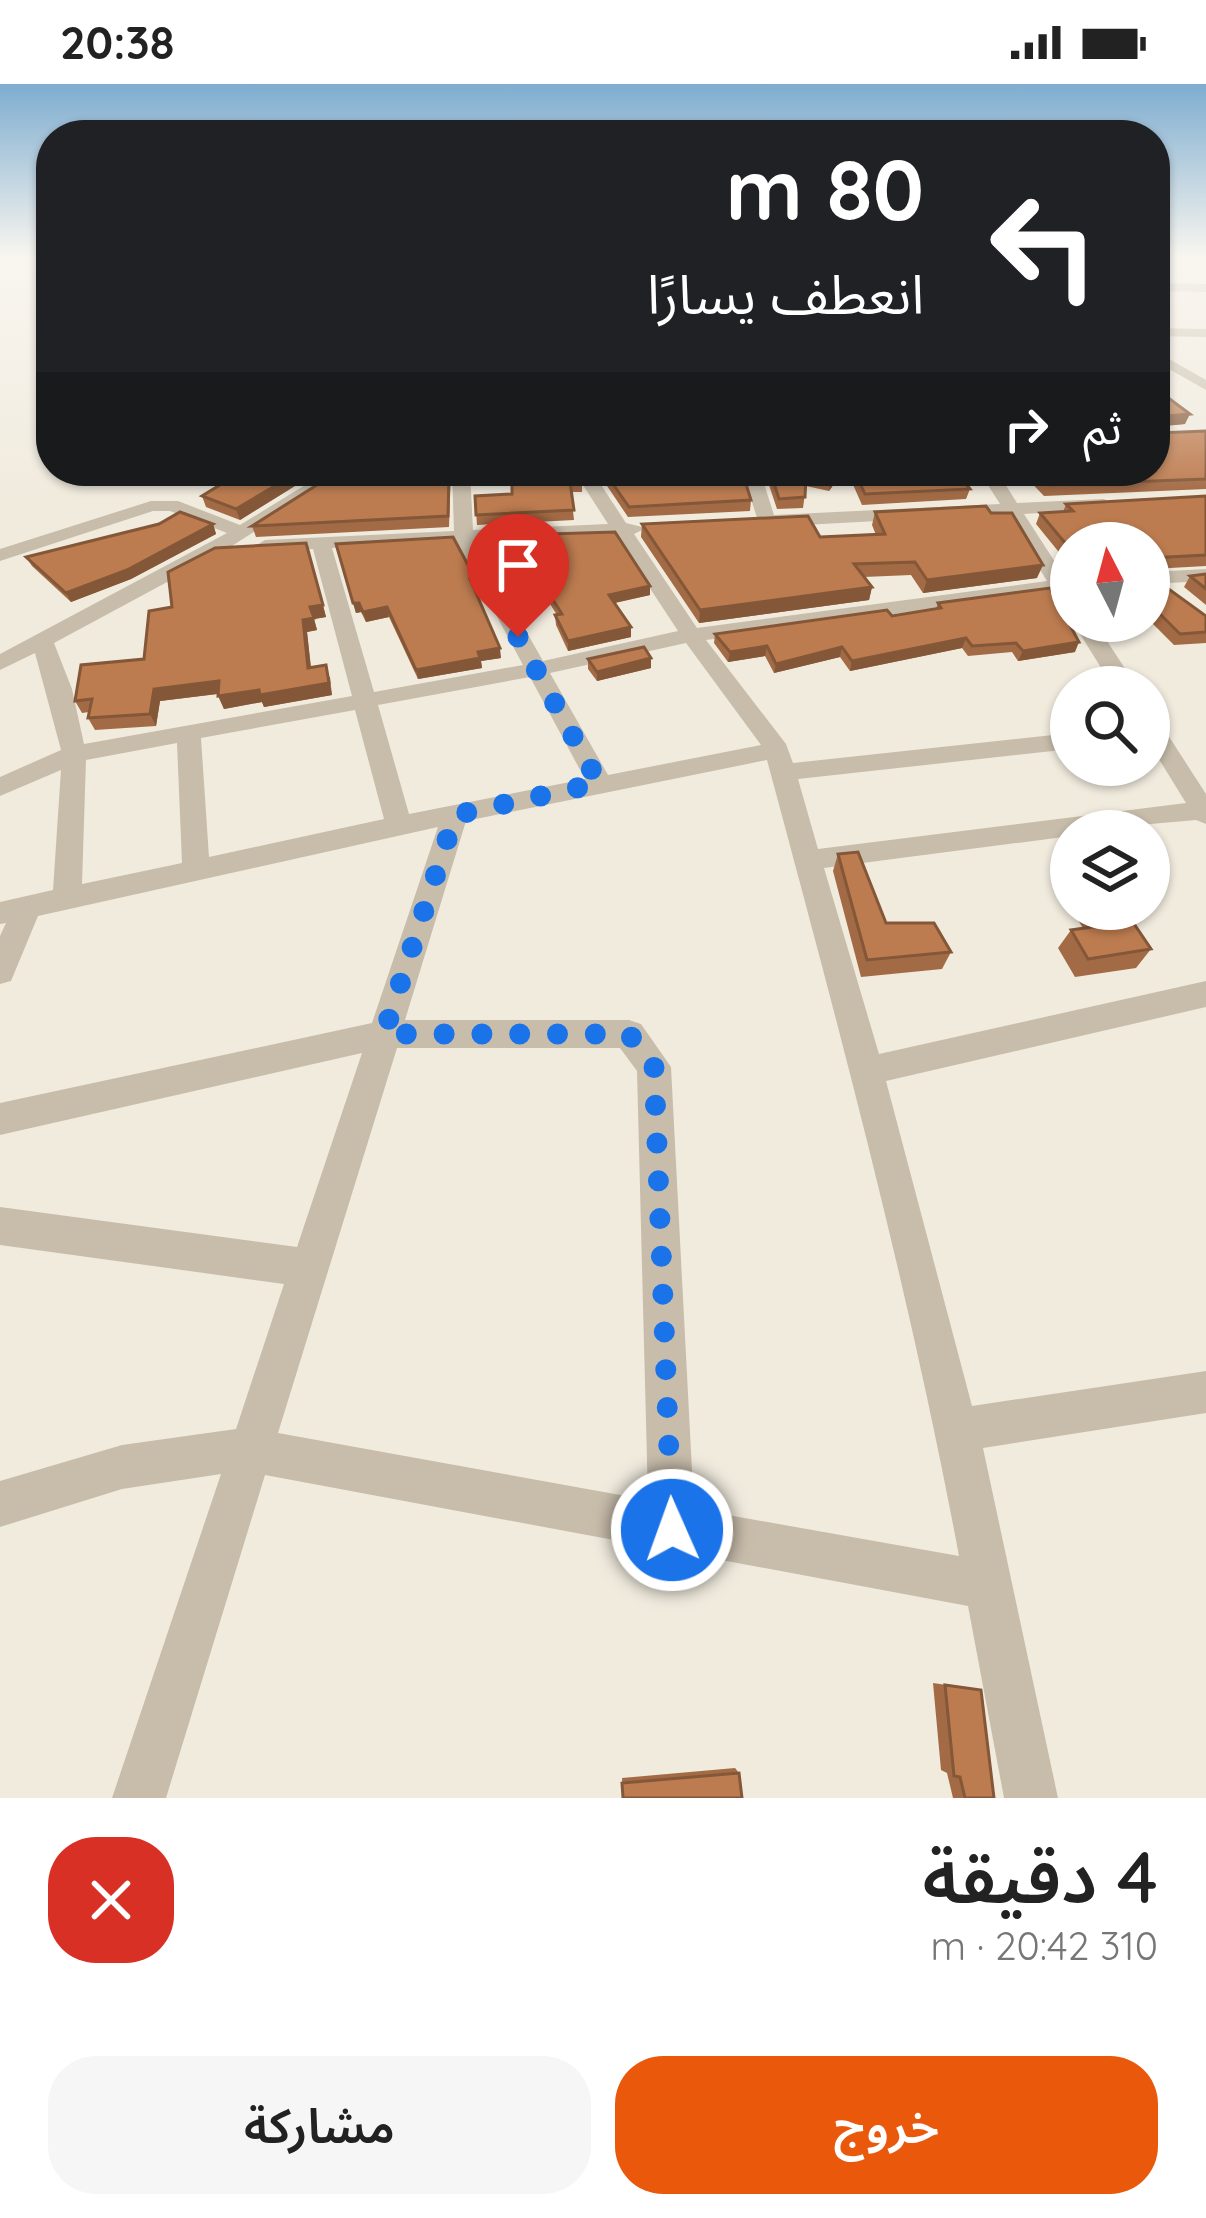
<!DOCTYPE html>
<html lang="ar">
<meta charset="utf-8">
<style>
:root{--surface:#fff;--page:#f6f6f6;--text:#222;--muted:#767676;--accent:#ea580c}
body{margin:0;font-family:Quicksand,"Noto Sans Arabic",sans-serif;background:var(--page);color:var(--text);direction:rtl;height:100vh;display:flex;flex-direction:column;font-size:45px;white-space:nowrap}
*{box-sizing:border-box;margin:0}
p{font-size:39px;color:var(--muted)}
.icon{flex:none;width:66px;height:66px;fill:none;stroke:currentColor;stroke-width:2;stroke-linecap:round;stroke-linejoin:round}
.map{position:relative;height:1714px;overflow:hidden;direction:ltr}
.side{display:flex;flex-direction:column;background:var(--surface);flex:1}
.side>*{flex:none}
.hud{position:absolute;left:36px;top:36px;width:1134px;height:366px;border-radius:48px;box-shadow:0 3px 9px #0004;direction:rtl;background:#202124;color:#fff;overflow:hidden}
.needle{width:78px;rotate:354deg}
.controls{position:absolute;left:1050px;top:438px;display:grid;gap:24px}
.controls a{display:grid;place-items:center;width:120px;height:120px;border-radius:50%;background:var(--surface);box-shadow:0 3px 9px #0004;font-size:60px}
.pin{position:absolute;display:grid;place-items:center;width:102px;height:102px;color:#fff;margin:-123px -51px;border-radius:50% 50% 50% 0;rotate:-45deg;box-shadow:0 0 12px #0007}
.pin .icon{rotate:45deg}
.me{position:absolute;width:132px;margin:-66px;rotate:358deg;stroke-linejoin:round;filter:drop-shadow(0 0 9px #0008)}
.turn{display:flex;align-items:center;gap:42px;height:252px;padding:0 48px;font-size:54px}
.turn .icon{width:156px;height:156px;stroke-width:2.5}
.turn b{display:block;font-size:84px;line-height:102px}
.then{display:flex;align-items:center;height:114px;padding:0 48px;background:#0003;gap:24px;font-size:45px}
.round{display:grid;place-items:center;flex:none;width:126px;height:126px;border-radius:48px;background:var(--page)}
.headline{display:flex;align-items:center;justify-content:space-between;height:204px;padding:0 48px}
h1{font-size:72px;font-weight:600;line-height:90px}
.primary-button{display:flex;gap:24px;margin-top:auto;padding:24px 48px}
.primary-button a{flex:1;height:138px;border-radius:48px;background:var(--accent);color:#fff;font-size:48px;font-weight:600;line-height:138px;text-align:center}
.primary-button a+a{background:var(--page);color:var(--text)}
.status{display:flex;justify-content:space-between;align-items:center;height:84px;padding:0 60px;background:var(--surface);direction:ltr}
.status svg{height:33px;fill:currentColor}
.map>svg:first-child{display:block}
</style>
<div class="status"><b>20:38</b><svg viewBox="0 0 49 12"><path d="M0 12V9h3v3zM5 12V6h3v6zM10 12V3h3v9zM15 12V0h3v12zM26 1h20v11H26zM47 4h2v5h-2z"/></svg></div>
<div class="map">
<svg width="1206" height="1714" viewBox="0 0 1206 1714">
<rect width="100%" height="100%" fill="#f1ebde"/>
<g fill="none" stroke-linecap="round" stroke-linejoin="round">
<g fill="#c8bdab" fill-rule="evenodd">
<path d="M1155 199 1206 200V208L1155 207Z"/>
<path d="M1155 244 1206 245V253L1155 252Z"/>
<path d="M1155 267 1206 296V306L1155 277Z"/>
<path d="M328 387H349L221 469 54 559 72 605 84 660 352 612 313 465 265 468 255 462 265 456 454 447 452 387H470L473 446 608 440 574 387H592L626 439 646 444 634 450 697 544 1047 497 1006 430 767 443 758 437 742 387H760L774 431 1000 420 979 387H997L1017 419 1104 415 1113 420 1104 425 1024 430 1066 495 1071 494V519L1061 518 1054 508 706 556 786 660 793 679 1071 649V665L798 695 818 765 1186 719 1149 659V631L1157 634 1206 710V740L1196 736 1071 747V752L824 784 879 970 1206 897V923L886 997 972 1322 1206 1287V1329L983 1364 1058 1714H1004L968 1522 265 1391 166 1714H112L221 1390 122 1405 0 1443V1397L122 1361 236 1345 284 1200 0 1161V1123L297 1163 362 969 0 1051V1019L372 939 438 743 38 832 11 897 0 900V852L6 839 0 840V818L53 806 61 686 0 712V693L61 666 35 569 0 586V570L227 449 170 427H153L0 477V465L151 417H178L240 441ZM615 451 678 547 543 577 475 457ZM457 458 523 581 374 608 332 464ZM686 559 761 661 608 691 550 589ZM530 593 585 695 409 730 378 621ZM355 626 384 735 209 773 201 654ZM177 659 182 779 82 800 86 676ZM767 676C838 940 909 1204 959 1472L694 1425 671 983 641 940 629 936H405L466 737ZM397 964H620L637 987 648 1416 278 1349Z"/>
<path d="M1206 485V497L1149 500V488Z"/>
<path d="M1072 537H1094L1137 603H1113Z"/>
</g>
</g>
<g fill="#a36b45">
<path d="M1155 304 1185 340 1157 342V349L1206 347V405L1044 412 1020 387H1155Z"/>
<path d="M228 387H319L240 436 206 423 202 412 230 395Z"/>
<path d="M451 387 449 443 256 453 252 442Z"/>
<path d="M512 387 582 397V408H571L574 436 477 441 475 412 512 410Z"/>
<path d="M597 387H742L751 416 750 427 628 433Z"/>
<path d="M770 387 801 388 843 387 829 407 806 402 803 424 777 425 768 398Z"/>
<path d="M847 387H966L968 389 965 398 970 405 966 415 862 421Z"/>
<path d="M1206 412V482L1152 485V493L1206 532V559L1174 561 1149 536V459H1071V483L1036 440 1040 429 1063 428 1066 420Z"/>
<path d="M875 428 1037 494 923 509 911 491 864 493 872 503 869 516 699 539 641 453 642 440 820 453 876 451 872 441Z"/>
<path d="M213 440 216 450 131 495 71 518 32 482 26 473Z"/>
<path d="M481 452 650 502V511L615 519 631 553 568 567 556 541 555 531H557L535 496 504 500 483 461Z"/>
<path d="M306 459 326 533 314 535 317 546 307 548 311 583 330 593 332 611 264 623 262 618 224 625 218 610 160 617 156 642 95 646 88 634 89 628 82 629 75 617 144 575 172 523Z"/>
<path d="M336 460 475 494 476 504H474L501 574 481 577 482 584 418 595 389 533 366 538 361 528 356 529Z"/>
<path d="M1206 490V521L1184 503 1190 492Z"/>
<path d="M938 519 1075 568 1018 577 1012 568 968 572 962 564 850 587 840 573 774 589 765 572 728 578 714 559 715 550 892 532 936 525Z"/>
<path d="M588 575 651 584 597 597 588 585Z"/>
<path d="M838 770 886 839 951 868 942 885 861 893 833 787Z"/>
<path d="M1071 781V825H1124L1151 865 1136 884 1075 893 1058 864 1071 846 1083 844 1056 801 1068 782Z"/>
<path d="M933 1599 981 1606 994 1714H953L947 1689 941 1686Z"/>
<path d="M735 1684 739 1689 623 1714 622 1694Z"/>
</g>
<g fill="#845738">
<path d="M1190 330 1185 340 1155 343 1156 333Z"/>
<path d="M300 387H319L240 436 236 425Z"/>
<path d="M838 387H843L829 407 831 397Z"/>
<path d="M213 440 216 450 131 495 71 518 66 509Z"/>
<path d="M1043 481 1037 494 923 509 927 496Z"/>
<path d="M534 486 535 496 504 500 503 490Z"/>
<path d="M650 502V511L609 520V511Z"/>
<path d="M872 503 869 516 699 539 700 526Z"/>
<path d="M353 519H359L361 528 356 529Z"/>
<path d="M323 521 326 533 314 535 317 546 307 548 312 596 308 584 303 536 310 523Z"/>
<path d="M387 523 389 533 366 538 363 528Z"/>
<path d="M631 543V553L568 567V557Z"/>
<path d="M966 554 962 564 850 587 852 577Z"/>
<path d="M1079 558 1075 568 1018 577 1023 567Z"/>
<path d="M767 562 765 572 728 578 730 568Z"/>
<path d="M842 563 840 573 774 589 776 580Z"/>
<path d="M500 564 501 574 481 577 482 584 418 595 416 586 478 568Z"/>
<path d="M651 574V584L597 597V588Z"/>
<path d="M326 581 332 611 264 623 262 618 224 625 218 612 259 606Z"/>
<path d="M219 597 224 609 160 617 156 642 150 630 154 605Z"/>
</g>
<g fill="#bd7c50" stroke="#845738" stroke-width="3">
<path d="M1155 304 1190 330 1156 333 1157 349 1206 347V395L1048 401 1034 387H1155Z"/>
<path d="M238 387H300L236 425 202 412 241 388Z"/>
<path d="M339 387H449L448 432 252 442Z"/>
<path d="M512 387H575L582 397 570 398 574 426 476 431 475 412 512 410Z"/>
<path d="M604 387H742L751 416 629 423Z"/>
<path d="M770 387 801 388 838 387 831 397 806 392 805 413 779 415Z"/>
<path d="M854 387H966L968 389 958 390 970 405 865 410Z"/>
<path d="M1206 412V471L1151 474 1152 493 1206 532V548L1180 550 1149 519V459H1071V466L1040 429 1073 427 1066 420Z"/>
<path d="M986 422 991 429H1012L1043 481 927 496 915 478 854 480 872 503 700 526 642 440 808 432 820 453 885 450 875 428Z"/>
<path d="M180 428 213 440 127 486 66 509 26 473 159 440Z"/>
<path d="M615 448 650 502 609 511 631 543 568 557 555 531 562 530 534 486 503 490 481 452Z"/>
<path d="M453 453 475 494 470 495 500 564 478 568 480 574 416 586 387 523 363 528 359 519H353L336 460Z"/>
<path d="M306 459 323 521 310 523 314 534 303 536 308 584 326 581 329 599 260 611 259 606 218 612 219 597 154 605 150 630 88 634 92 615 75 617 81 581 144 575 149 527 172 523 168 488 215 464Z"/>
<path d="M1206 490V505L1190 492Z"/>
<path d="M1050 504 1079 558 1023 567 1016 559 972 562 966 554 852 577 842 563 776 580 767 562 730 568 715 550 887 526 892 532 941 524 938 519Z"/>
<path d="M644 563 651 574 597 588 588 575Z"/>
<path d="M858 768 886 839H934L951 868 867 876 838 770Z"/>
<path d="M1095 825H1124L1151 865 1088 875 1071 846 1106 841Z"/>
<path d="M945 1601 981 1606 994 1714H965L960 1693 954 1692Z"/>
<path d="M739 1689 742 1714H623L622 1699Z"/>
</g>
<linearGradient id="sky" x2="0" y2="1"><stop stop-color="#7eadd0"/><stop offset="0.42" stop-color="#f9f6f0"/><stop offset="1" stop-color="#f9f6f0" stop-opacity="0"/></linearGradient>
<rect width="1206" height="413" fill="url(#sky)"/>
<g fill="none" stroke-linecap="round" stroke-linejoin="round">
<path stroke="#1a73e8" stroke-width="21" stroke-dasharray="0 37.8" d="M518 553 599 699 455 731 384 950H629L654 983 672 1446"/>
</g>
</svg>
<div class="controls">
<a><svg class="needle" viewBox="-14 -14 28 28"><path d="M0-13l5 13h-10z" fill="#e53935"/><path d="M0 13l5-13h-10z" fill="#767676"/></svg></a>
<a><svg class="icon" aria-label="search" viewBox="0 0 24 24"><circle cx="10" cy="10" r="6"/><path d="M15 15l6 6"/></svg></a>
<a><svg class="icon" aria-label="layers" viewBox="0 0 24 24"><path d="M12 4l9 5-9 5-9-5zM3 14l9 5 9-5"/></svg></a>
</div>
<div class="pin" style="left:518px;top:553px;background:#d93025"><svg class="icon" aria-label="arrive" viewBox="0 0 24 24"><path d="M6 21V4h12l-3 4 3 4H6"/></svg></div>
<svg class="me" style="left:672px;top:1446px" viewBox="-20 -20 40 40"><circle r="17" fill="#1a73e8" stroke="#fff" stroke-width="3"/><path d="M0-11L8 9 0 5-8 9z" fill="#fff"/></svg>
<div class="hud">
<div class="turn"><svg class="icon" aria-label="left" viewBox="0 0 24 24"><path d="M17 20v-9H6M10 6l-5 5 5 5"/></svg><div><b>80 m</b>انعطف يسارًا</div></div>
<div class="then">ثم<svg class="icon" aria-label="right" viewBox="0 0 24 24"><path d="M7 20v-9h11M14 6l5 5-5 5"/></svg></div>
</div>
</div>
<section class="side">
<div class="headline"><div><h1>4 دقيقة</h1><p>310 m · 20:42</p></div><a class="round" style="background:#d93025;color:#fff"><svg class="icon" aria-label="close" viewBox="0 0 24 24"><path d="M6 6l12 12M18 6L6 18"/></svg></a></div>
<div class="primary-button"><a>خروج</a><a>مشاركة</a></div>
</section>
